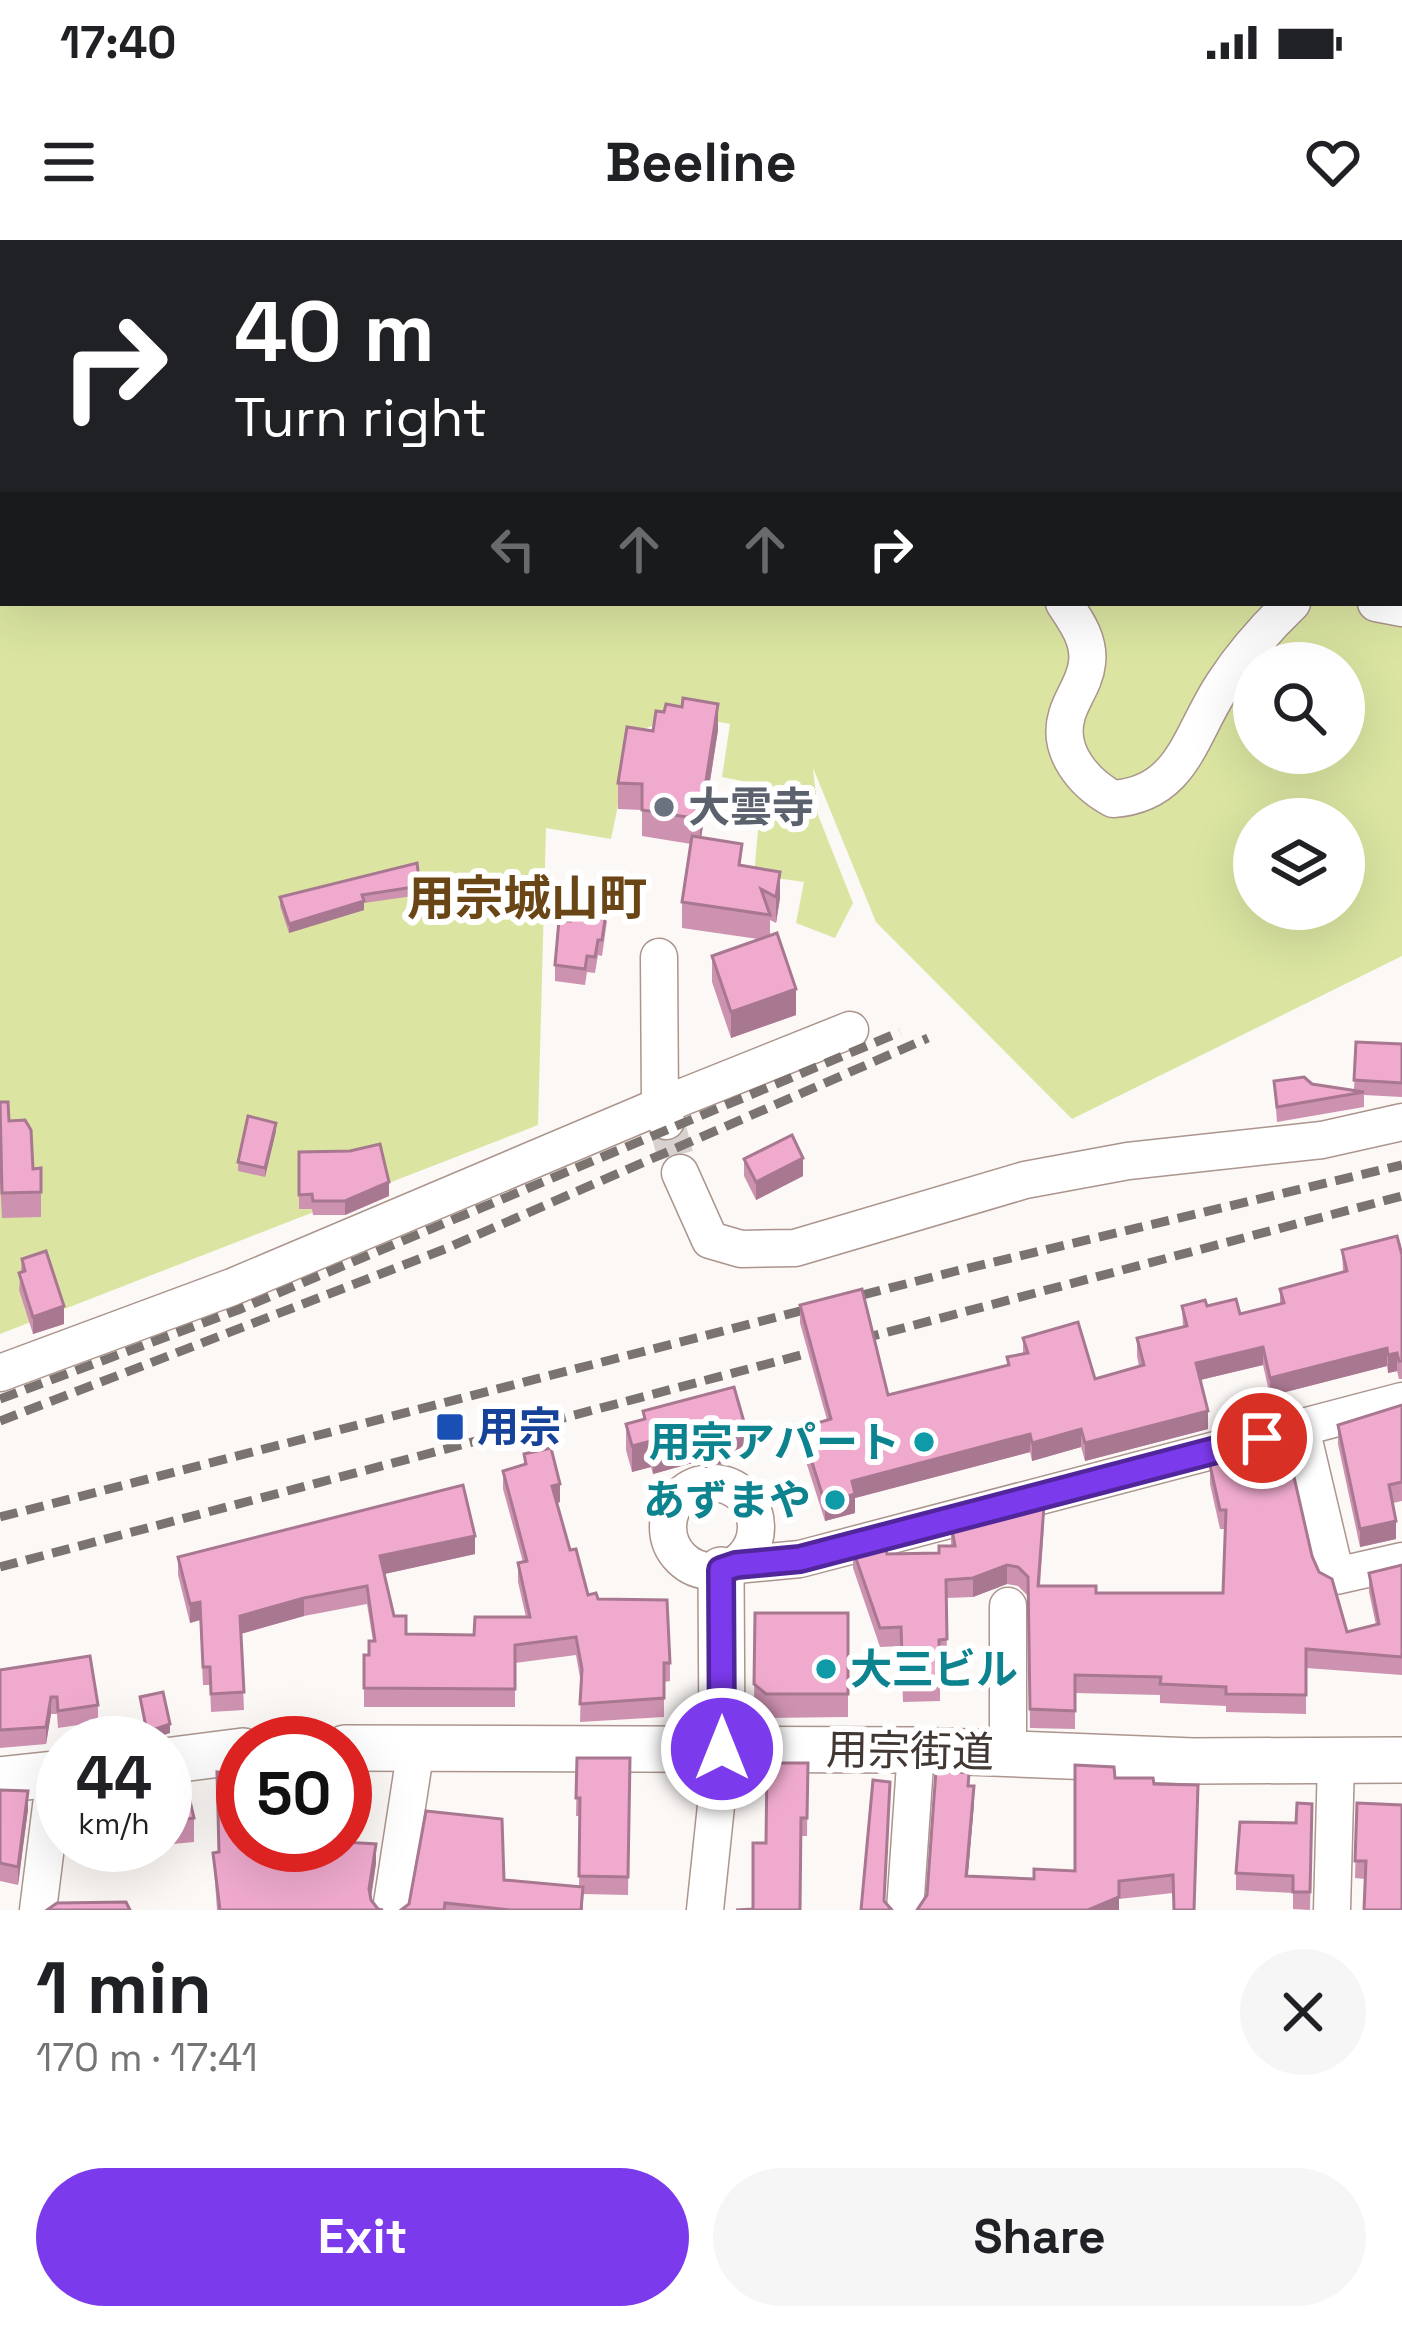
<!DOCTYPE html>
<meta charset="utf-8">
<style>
:root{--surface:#fff;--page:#f6f6f6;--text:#202124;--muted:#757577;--accent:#7c3aed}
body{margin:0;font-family:"Space Grotesk","Noto Sans JP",sans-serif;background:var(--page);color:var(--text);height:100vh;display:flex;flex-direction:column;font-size:45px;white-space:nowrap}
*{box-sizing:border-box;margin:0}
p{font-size:39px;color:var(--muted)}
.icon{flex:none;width:66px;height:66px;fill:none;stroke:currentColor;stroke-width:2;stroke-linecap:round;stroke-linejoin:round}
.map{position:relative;height:1670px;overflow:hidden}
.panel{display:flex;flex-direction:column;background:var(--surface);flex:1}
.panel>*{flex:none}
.guide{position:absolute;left:0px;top:0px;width:1404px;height:366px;box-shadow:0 12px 48px #0002;background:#202124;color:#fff;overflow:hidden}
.tools{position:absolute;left:1233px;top:402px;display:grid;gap:24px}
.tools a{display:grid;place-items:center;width:132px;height:132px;border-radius:50%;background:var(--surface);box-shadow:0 12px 48px #0002;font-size:60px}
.speed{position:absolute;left:36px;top:1476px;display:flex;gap:24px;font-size:60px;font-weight:700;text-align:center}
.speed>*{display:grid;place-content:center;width:156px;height:156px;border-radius:50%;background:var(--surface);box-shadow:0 12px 48px #0002;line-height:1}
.speed small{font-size:30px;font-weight:400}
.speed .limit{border:18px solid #d22;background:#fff;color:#111}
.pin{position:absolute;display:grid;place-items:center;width:102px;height:102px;color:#fff;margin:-51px;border:6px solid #fff;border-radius:50%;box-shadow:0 3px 12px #0007}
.me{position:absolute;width:132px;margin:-66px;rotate:0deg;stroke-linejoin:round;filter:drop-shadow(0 0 9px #0008)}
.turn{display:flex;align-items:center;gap:42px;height:252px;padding:0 36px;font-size:54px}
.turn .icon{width:156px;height:156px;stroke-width:2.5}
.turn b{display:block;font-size:84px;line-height:102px}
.lanes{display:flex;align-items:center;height:114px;padding:0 36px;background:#0003;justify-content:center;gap:60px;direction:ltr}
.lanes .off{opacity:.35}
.round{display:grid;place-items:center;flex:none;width:126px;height:126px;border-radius:63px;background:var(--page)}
.summary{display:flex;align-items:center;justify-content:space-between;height:204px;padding:0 36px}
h1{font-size:72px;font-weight:600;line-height:90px}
.primary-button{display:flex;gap:24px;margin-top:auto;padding:24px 36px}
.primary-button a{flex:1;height:138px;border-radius:72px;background:var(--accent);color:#fff;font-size:48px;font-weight:600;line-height:138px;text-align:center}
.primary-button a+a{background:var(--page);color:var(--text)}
.status{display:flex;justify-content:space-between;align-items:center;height:84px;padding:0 60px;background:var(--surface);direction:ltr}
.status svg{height:33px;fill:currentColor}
header{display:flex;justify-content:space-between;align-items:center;height:156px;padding:0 36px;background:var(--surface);font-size:54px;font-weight:600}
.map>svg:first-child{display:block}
</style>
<div class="status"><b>17:40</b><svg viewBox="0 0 49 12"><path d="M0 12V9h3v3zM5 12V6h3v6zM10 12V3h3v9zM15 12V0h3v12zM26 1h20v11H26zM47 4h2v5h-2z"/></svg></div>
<header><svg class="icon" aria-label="menu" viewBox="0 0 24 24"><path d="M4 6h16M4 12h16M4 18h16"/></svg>Beeline<svg class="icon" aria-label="heart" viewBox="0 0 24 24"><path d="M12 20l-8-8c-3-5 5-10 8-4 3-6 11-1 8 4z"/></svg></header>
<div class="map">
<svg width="1402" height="1670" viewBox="0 0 1402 1670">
<rect width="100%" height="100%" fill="#fcf8f6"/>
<path fill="#dbe5a1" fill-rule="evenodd" d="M0 0H1402V716L1072 879 876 682 813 528 818 575 853 663 835 698 796 683 804 642 754 635 762 545 722 537 730 484 682 475 633 493 611 599 546 588 538 885 0 1094ZM3 3H1401V363H3ZM1254 423H1344V513H1254ZM1254 579H1344V669H1254Z"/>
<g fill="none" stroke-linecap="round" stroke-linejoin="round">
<path stroke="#d7d2cf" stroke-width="36" stroke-dasharray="36 18" stroke-linecap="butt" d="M666 881 680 933"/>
<defs>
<g id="minor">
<path d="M1064 363C1076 381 1090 400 1087 423 1085 443 1072 457 1067 475 1056 511 1084 543 1113 559 1184 554 1190 493 1224 443 1243 414 1267 387 1292 363"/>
<path d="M1376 363 1402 368"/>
<path d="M659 717 660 866 850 790"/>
<path d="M680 933 710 1000 741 1009 795 1008 1025 940 1128 921 1322 900 1402 882"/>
<path d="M0 1133 232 1047 660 866 666 881"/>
<path d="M1301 1188 1336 1336 1402 1321"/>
<circle cx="712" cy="1287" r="44"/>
<path d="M736 1325 800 1319 1402 1161"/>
<path d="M1008 1366V1512"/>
<path d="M38 1670 55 1534"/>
<path d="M391 1670 416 1508"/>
<path d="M705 1670 722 1509"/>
<path d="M905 1670 916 1510"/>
<path d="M1332 1670 1336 1521"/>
</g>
<g id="major">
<path d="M721 1330 722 1509"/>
<path d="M345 1508 916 1510 1193 1521 1402 1520"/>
<path d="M165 1521 243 1511"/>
<path d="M0 1540 63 1533"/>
</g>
</defs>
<use href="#minor" stroke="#ab958d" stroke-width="39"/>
<use href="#major" stroke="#ab958d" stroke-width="48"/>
<use href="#minor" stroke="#fff" stroke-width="36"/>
<use href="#major" stroke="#fff" stroke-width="45"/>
<g stroke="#7a7370" stroke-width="9" stroke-dasharray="18 9" stroke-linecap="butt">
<path d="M0 1159 238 1070 900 792"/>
<path d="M0 1181 445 1009 928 798"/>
<path d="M0 1277 956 1031 1402 925"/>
<path d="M0 1327 1402 956"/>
</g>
</g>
<g fill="#ce92b1">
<path d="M718 490 701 598 742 626 780 658 776 683 770 680V695L796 775 731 798 712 742V716L758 699 682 688V662L691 604 642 596V570L618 569V543L653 491Z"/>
<path d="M420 646V655L364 663V670L289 693 280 666V657Z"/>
<path d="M570 681H607L602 716 598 715 595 733 587 732 585 745 555 741V725Z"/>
<path d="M1356 802 1402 804V857L1364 855V867L1277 882 1274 841 1312 844 1354 850Z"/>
<path d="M0 862 33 929 41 928V977L2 978 0 941Z"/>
<path d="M276 891 265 937 238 931V922Z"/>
<path d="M299 912 389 956 345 975H313L312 969H299Z"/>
<path d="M744 919 803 936 756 960 744 936Z"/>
<path d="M1342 1010 1402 1015V1139H1399L1397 1131 1388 1133 1387 1126 1270 1156 1263 1125 1200 1140 1208 1189 1085 1221 1081 1207 1032 1221 1030 1212 855 1258V1273L825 1281 801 1206V1188L827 1180 800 1083V1065L888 1155 1007 1125V1117L1023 1114V1098L1095 1139 1139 1126 1137 1116V1098L1183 1087 1182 1066H1207L1240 1074 1280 1064V1049L1343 1032Z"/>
<path d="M22 1019 64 1084 33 1094 19 1050Z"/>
<path d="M1402 1165V1261L1393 1263 1396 1299 1360 1307 1338 1204V1185Z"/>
<path d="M643 1171 744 1208 730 1212V1221L705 1228 703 1220 653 1234 651 1227 632 1232 626 1210V1184L643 1180Z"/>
<path d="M524 1214 560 1262 557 1263 570 1310 588 1355 598 1359 670 1423V1441L664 1442V1477L580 1482 581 1443 576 1415 515 1423V1467H364V1415H369L373 1401 367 1364 304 1376 241 1394 244 1470 211 1472 210 1445H203L200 1380 190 1383 178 1335V1317L475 1314 384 1334 394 1376 406 1394 474 1395 526 1377 518 1342V1323L523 1322 503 1249V1231L524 1225Z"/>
<path d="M1210 1225 1312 1316 1347 1392 1376 1385 1369 1352V1333L1402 1325V1435L1306 1428V1474L1226 1472V1466L1160 1463V1455L1075 1453V1489L1030 1488 1028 1356 1018 1346 1007 1344 973 1357 946 1358 947 1418H940V1461L903 1462 901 1406 880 1407 853 1328V1310L887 1314 939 1313 951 1306V1284L1044 1285 1040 1346 1096 1353H1223L1225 1289H1220L1210 1244Z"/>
<path d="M755 1373H848V1477L766 1478 754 1468Z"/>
<path d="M0 1430 98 1465V1482L58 1488 57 1474H51L46 1504 0 1508Z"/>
<path d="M577 1518H630L628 1655 583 1654V1670H401L504 1640 579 1647 580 1576H576Z"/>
<path d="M808 1523 807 1596H801L753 1669 766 1603Z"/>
<path d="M165 1532 177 1541 194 1578V1602L68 1614V1605H165Z"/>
<path d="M1115 1538 1154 1544 1198 1545 1173 1653 1119 1659V1670H917L927 1655 969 1546 974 1564 968 1636 1034 1639 1075 1631Z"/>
<path d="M0 1550 28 1569 18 1645 0 1641Z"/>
<path d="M1357 1563 1402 1565 1365 1639 1355 1638Z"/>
<path d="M1312 1564 1310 1670 1293 1669V1653L1236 1650V1633L1296 1583Z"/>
<path d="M243 1605 376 1623 371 1660 378 1669 383 1670H217L213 1613Z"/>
</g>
<g fill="#a87790">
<path d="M718 464V490L700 605V579Z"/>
<path d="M780 632V658L776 683V657Z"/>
<path d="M364 661V670L289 693V684Z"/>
<path d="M796 749V775L731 798V772Z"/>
<path d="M276 883V891L265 937V928Z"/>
<path d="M803 918V936L756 960V942Z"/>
<path d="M389 942V956L345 975V961Z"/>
<path d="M64 1066V1084L33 1094V1077Z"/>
<path d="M1263 1107V1125L1196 1141V1123Z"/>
<path d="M1387 1108V1126L1270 1156V1138Z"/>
<path d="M1397 1113V1131L1388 1133V1115Z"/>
<path d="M1208 1171V1189L1085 1221V1203Z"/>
<path d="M744 1182V1208L730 1212V1221L705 1228V1202L727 1186Z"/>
<path d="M1081 1189V1207L1032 1221V1203Z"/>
<path d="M1030 1194V1212L855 1258V1273L825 1281V1263L852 1241Z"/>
<path d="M703 1195V1220L653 1234V1208Z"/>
<path d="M651 1201V1227L632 1232V1206Z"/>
<path d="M560 1244V1262L552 1264V1246Z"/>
<path d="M1396 1281V1299L1360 1307V1289Z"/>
<path d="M475 1296V1314L380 1335V1316Z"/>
<path d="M1007 1325V1344L973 1357V1338Z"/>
<path d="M304 1358V1376L240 1394V1376Z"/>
<path d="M200 1362V1380L190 1383V1364Z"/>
<path d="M51 1457V1474L46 1504V1487Z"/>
<path d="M170 1484V1493L147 1501V1492Z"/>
<path d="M974 1546V1564L966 1654V1636Z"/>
<path d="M28 1551V1569L18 1645V1627Z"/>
<path d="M376 1604V1623L369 1668V1649Z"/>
<path d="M1119 1657V1670H1088Z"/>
</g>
<g fill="#f0aace" stroke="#a87790" stroke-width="3">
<path d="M683 458 718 464 700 579 642 570V544L618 543 627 487 653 491 656 471 664 472 666 464 682 467Z"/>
<path d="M692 596 742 604 739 625 780 632 776 657 761 649 770 675 682 662Z"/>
<path d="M417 623 420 646 362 655 364 661 289 684 280 657Z"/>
<path d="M570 664 607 665 602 700H598L595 717 587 716 585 729 555 725 559 680 570 681Z"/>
<path d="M777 693 796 749 731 772 712 716Z"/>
<path d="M1356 802 1402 804V843L1354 840Z"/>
<path d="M1304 837 1312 844 1364 852 1277 867 1274 841Z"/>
<path d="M0 862H8L9 881 25 880 31 890 33 929 41 928V952L2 953Z"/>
<path d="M248 876 276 883 265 928 238 922Z"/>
<path d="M792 895 803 918 756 942 744 919Z"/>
<path d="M380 904 389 942 345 961H313L312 954 299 955V912L350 911Z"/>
<path d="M1397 996 1402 1015V1121H1399L1397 1113 1388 1115 1387 1108 1270 1138 1263 1107 1196 1123 1208 1171 1085 1203 1081 1189 1032 1203 1030 1194 852 1241 855 1254 825 1263 801 1188 831 1179 800 1065 862 1049 888 1155 1009 1125 1007 1117 1028 1113 1023 1098 1078 1082 1095 1139 1144 1125 1137 1098 1187 1086 1182 1066 1205 1060 1207 1066 1236 1059 1240 1074 1284 1063 1280 1049 1347 1031 1342 1010Z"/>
<path d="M46 1011 64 1066 33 1077 19 1033 25 1031 22 1019Z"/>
<path d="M734 1147 744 1182 727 1186 730 1195 705 1202 703 1195 653 1208 651 1201 632 1206 626 1184 645 1179 643 1171Z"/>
<path d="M1402 1165V1242L1389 1245 1396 1281 1360 1289 1338 1185Z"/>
<path d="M1286 1202 1312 1316 1319 1332 1332 1339 1347 1392 1379 1384 1369 1333 1402 1325V1417L1306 1409V1455L1226 1454V1447L1160 1444 1161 1437 1075 1435V1471L1030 1469 1028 1337 1018 1327 1007 1325 973 1338 946 1340 947 1399 939 1400 940 1442 903 1443 901 1387 880 1388 853 1310 884 1302 887 1314 939 1313V1306H955L951 1284 1021 1266H1044L1038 1346H1096V1353H1223L1226 1270H1220L1210 1225 1258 1214 1257 1211Z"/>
<path d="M551 1208 560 1244 552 1246 570 1310 576 1309 588 1355 596 1353 598 1359 667 1360 670 1423H664V1458L580 1464 582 1429 576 1397 515 1405V1449L364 1448V1415H369V1401H375L367 1346 304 1358 240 1376 244 1452 211 1454 210 1427H203L200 1362 190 1364 178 1317 463 1245 475 1296 380 1316 394 1376H406V1394L474 1395 475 1377H530L518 1323 527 1321 503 1231 526 1224 524 1214Z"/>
<path d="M755 1373H848V1454H766L754 1444Z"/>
<path d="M90 1416 98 1465 58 1471 57 1457H51L46 1487 0 1490V1430Z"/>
<path d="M163 1452 170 1484 147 1492 140 1457Z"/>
<path d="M577 1518H630L628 1637 579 1636 580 1558H576Z"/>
<path d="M767 1523H808L807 1578H801L800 1670H736L753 1669V1603H766Z"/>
<path d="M1075 1525 1114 1527 1115 1538H1153L1154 1544 1198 1545 1194 1670H1174L1173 1635 1119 1641V1657L1088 1670H917L927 1655 936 1530 969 1533 968 1546H974L966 1636 1034 1639V1629L1075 1631Z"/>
<path d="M236 1528H243V1605H345V1602L376 1604 369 1649 371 1660 378 1669 383 1670H220L213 1613 219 1612 217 1532 237 1534Z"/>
<path d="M175 1531 177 1541 185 1540 194 1578 165 1581V1532Z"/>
<path d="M873 1540 890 1542 884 1661 892 1670H861Z"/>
<path d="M0 1550 28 1551 18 1627 0 1623Z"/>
<path d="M1297 1563 1312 1564 1310 1652H1293V1636L1236 1633 1240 1582 1296 1583Z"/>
<path d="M1357 1563 1402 1565V1670H1364L1366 1621H1355Z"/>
<path d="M426 1571 502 1579 504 1640 583 1647 581 1670H511L445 1663 444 1670H401L409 1664Z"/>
<path d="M126 1662 130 1670H47L57 1663Z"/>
</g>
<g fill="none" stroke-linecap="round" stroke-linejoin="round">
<defs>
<path id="route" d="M722 1509 721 1330 736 1325 800 1319 1262 1198"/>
</defs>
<use href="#route" stroke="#51269a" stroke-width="30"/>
<use href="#route" stroke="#7c3aed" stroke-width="21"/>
</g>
<circle fill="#6b7280" stroke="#fff" stroke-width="4.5" cx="664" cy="567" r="12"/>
<rect fill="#1a4fb4" stroke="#fff" stroke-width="4.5" x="435" y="1172" width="30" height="30" rx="6"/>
<g fill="#0f9aa8" stroke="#fff" stroke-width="4.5">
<circle cx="924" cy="1202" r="12"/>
<circle cx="835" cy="1260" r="12"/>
<circle cx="826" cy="1429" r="12"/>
</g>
<g text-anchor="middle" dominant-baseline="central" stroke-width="12" stroke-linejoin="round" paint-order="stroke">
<g font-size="42" font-weight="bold" fill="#5b616d" stroke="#fff" text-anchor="start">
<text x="688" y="567">大雲寺</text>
</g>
<g font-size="42" font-weight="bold" fill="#164399" stroke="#fff" text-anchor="start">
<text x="477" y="1187">用宗</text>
</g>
<g font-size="42" font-weight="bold" fill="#0d838f" stroke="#fff" text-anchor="end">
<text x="900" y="1202">用宗アパート</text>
<text x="811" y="1260">あずまや</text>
<text x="850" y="1429" text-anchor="start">大三ビル</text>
</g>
<g font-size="42" fill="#413834" stroke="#fff">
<text transform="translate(910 1511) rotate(1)">用宗街道</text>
</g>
<g font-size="48" font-weight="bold" fill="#6a4515" stroke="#fff">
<text x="527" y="658">用宗城山町</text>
</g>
</g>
</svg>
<div class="tools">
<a><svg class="icon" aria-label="search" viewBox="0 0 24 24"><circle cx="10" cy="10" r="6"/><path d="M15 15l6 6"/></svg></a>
<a><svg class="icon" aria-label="layers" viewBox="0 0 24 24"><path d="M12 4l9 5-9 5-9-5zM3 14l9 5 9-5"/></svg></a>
</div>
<div class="speed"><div>44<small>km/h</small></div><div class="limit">50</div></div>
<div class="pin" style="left:1262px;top:1198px;background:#d93025"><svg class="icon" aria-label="arrive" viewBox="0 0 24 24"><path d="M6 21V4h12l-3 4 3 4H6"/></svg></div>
<svg class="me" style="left:722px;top:1509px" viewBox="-20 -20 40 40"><circle r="17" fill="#7c3aed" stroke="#fff" stroke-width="3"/><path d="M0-11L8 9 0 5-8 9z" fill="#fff"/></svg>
<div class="guide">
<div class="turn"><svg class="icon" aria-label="right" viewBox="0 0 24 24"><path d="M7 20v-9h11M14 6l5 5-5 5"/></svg><div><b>40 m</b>Turn right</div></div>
<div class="lanes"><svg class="icon off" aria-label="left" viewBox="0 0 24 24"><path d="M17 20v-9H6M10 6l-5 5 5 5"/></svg><svg class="icon off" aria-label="ahead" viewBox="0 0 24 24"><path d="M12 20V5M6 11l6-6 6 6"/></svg><svg class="icon off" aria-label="ahead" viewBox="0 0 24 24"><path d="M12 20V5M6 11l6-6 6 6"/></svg><svg class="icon" aria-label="right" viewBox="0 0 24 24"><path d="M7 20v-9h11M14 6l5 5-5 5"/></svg></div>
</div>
</div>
<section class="panel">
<div class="summary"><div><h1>1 min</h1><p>170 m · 17:41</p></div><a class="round"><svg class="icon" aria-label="close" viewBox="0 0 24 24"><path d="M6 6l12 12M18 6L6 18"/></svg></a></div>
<div class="primary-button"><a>Exit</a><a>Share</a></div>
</section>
